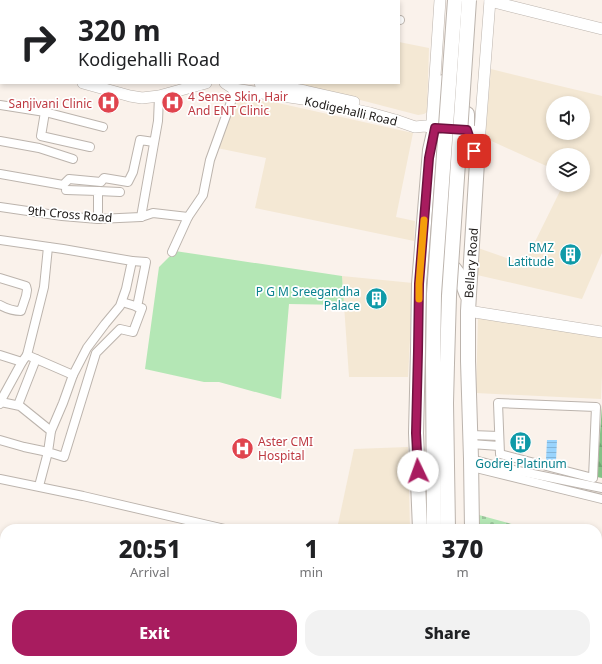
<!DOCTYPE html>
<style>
:root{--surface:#fff;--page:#f2f2f2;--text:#202124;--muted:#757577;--accent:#a81c5f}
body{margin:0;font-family:"Noto Sans",sans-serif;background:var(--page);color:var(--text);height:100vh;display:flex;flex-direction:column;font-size:15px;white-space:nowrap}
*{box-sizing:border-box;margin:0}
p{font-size:13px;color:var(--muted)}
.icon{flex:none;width:22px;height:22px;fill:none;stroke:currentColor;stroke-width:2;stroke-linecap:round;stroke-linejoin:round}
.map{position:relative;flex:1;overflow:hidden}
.details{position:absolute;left:0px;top:524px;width:602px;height:140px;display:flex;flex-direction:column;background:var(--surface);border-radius:16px 16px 0 0;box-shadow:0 2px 6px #0003}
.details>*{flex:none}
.top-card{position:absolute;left:0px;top:0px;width:400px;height:84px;box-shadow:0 2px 6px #0003;background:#fff;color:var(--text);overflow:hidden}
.tools{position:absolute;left:546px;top:96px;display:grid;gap:8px}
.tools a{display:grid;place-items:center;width:44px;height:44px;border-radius:50%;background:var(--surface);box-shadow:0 2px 6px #0003;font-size:20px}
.pin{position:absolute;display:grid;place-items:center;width:34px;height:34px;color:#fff;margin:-17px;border-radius:8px;box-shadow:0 2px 6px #0006}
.me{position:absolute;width:44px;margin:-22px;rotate:357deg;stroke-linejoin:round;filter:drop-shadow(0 0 3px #0008)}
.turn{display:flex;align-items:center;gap:14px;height:84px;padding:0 12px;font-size:18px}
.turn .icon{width:52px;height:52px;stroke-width:2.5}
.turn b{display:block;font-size:28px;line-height:34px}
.eta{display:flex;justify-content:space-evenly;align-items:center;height:68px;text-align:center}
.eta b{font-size:24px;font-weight:800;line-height:28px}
.action{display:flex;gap:8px;margin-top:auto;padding:8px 12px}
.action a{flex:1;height:46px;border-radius:16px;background:var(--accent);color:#fff;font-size:16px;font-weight:800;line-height:46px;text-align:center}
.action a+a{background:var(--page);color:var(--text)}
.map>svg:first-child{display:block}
</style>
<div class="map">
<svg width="602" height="664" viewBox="0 0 602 664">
<defs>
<pattern id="forest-firs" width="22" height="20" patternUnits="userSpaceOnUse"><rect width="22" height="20" fill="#85c186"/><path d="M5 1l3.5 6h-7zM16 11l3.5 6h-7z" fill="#72a573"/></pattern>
<pattern id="cemetery-stones" width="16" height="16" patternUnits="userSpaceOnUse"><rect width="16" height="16" fill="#b4e7b5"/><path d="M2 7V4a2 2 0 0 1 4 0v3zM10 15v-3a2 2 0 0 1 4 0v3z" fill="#9ac59b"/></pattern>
<pattern id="water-rules" width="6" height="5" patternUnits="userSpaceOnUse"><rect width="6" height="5" fill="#9ad4fd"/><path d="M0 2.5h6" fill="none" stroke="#84b5d8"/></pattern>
</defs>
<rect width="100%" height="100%" fill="#faf2eb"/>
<g fill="#f4e8d4" fill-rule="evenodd">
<path d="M399 42 429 48 427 112 424 114 418 115 295 83H399Z"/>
<path d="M491 69 556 85 602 96V253L582 299 477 275 478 248 524 264 563 185H583V155H553V169L485 138ZM553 103H583V133H553Z"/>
<path d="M269 101 413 133 396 217 415 221 414 241 255 208 266 158 217 148 236 102Z"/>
<path d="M342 276 413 283 408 377H349Z"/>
<path d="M478 317 602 335V375L601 399 476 393Z"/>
<path d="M408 447 410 529H337L354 449Z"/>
</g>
<path fill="#b4e7b5" d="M175 251 342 276 344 305 289 304 281 399 219 382H204L145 369 159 267Z"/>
<g fill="url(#forest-firs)">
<path d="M602 405V478L597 477Z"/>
<path d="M132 659H157L156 664H130Z"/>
<path d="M321 659H389L388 664H320Z"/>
</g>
<g fill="url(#cemetery-stones)">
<path d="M479 515 530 529H479Z"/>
<path d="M597 548 602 549V664H473L474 659H597Z"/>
</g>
<path fill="url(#water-rules)" d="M547 440H557L556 461 546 460Z"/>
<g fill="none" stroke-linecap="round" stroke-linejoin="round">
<defs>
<g id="street">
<path d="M322 0 326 1"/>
<path d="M114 1V0"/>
<path d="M152 1 153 0"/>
<path d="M185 1 186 0"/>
<path d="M399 20H400"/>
<path d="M0 31H1"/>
<path d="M0 105 45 112 103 127"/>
<path d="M45 112 41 136 90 147"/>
<path d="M0 141 39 148 73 159"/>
<path d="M0 174 63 185 69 179 101 182 104 178 128 182 133 172 140 140 154 142"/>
<path d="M66 190 98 191V219"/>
<path d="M98 191 120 192"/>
<path d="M0 207 62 216 98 219 141 217 153 213 188 217 203 195 210 160 231 102 234 89"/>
<path d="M141 217 158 121 159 96"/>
<path d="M0 240 63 249 132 261 126 289 120 306 105 324 87 348 73 375 27 355 22 362 0 402"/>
<path d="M172 252 188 217"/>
<path d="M132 261 146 262 137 307"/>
<path d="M0 278 26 286 27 290 26 296 21 311C12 311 7 309 0 305"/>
<path d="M0 355 22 362"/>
<path d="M27 355 44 287 48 247"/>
<path d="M498 403 596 407 593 478 500 454Z"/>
<path d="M0 404 1 402 20 406 51 431 48 452 64 457 96 353 120 329 133 332 142 308 122 302"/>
<path d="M18 405 36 359"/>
<path d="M51 431 63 403 73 375"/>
<path d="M471 435 499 436"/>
<path d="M0 440 24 447 48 452 39 486"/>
<path d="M471 444 499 446"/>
<path d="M471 459 504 468 602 488"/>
<path d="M472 467 602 499"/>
<path d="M0 479 83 496 225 529"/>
</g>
<g id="secondary">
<path d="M242 0V1"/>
<path d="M490 1 602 29"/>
<path d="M0 66 1 67"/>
<path d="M83 83 130 96 142 98 159 96 206 83"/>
<path d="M225 83 234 89 310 100 370 113 395 120 415 127 425 126 435 128 442 129"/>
<path d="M260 83 305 91 354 102"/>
<path d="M435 128 432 122 440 0"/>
<path d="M461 130 479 132"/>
<path d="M478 157 490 0"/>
<path d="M468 311 602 332"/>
<path d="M419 664V659"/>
</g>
<g id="highway">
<path d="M467 114V130L477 162 468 311V361L471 459 472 529"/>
<path d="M443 263C458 265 462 283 467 295"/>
<path d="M433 363 434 529"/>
<path d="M447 363 446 403 448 529"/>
<path d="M420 529 416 433 418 351 419 284 430 150 435 128 439 122 443 82"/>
<path d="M431 664 432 659"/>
<path d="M445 664 446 659"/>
<path d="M468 664 469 659"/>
</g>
</defs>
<use href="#street" stroke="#bcb4ad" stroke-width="10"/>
<use href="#secondary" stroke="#bcb4ad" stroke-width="12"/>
<use href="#highway" stroke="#bcb4ad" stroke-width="16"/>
<use href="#street" stroke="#fff" stroke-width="8"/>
<use href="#secondary" stroke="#fff" stroke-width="11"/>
<use href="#highway" stroke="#fff" stroke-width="14"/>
<defs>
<g id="highway-bridge">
<path d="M433 363 434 294 455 0"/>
<path d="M447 363 449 296 469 0"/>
</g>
</defs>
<use href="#highway-bridge" stroke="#bcb4ad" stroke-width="16" stroke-linecap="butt"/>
<use href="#highway-bridge" stroke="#fff" stroke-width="14"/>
</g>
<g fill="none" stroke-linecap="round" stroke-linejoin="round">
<defs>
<path id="route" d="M418 471 416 433 418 351 419 284 429 158 435 128 467 130 474 151"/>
</defs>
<use href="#route" stroke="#6d123e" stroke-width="10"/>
<use href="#route" stroke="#a81c5f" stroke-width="7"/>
<path stroke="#f59e0b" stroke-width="7" d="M419 299V284L424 220"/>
</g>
<defs>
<symbol id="hospital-disc" viewBox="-11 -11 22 22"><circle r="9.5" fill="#e0444e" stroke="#fff"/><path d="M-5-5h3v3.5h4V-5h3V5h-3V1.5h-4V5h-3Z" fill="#fff"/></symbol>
<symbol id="building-disc" viewBox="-11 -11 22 22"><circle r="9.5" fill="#0f9aa8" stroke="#fff"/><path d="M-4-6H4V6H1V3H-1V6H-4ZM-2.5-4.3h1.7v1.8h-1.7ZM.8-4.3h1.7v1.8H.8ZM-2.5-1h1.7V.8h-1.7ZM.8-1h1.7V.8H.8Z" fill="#fff"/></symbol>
</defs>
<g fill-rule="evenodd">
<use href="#hospital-disc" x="96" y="90" width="25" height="25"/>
<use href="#hospital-disc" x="160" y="90" width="25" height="25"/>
<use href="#building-disc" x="558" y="242" width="25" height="25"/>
<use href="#building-disc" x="364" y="286" width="25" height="25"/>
<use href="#building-disc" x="508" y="430" width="25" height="25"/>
<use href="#hospital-disc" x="230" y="436" width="25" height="25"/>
</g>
<g text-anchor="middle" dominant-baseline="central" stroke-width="3.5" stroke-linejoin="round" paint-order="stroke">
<g font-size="12" fill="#be3a42" stroke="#fff" text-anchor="start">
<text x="188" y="96">4 Sense Skin, Hair<tspan x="188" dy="14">And ENT Clinic</tspan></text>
<text x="92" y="103" text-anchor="end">Sanjivani Clinic</text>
<text x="258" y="441">Aster CMI<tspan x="258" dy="14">Hospital</tspan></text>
</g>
<g font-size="12" fill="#1a1715" stroke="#fff">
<text transform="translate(351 111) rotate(13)">Kodigehalli Road</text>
<text transform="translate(70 214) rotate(5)">9th Cross Road</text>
<text transform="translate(471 263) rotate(-86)">Bellary Road</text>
</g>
<g font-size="12" fill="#0d838f" stroke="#fff" text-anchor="end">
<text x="554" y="247">RMZ<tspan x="554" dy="14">Latitude</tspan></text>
<text x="360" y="291">P G M Sreegandha<tspan x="360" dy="14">Palace</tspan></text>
<text x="521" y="463" text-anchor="middle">Godrej Platinum</text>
</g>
</g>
</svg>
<div class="tools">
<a><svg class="icon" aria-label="sound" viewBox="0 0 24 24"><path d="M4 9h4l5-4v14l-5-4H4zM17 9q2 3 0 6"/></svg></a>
<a><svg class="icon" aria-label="layers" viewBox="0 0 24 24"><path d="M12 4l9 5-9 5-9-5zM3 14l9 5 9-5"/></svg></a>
</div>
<div class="pin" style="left:474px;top:151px;background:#d93025"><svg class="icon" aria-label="arrive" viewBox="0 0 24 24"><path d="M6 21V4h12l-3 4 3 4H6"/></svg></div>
<svg class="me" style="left:418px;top:471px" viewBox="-20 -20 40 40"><circle r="19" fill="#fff"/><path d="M0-13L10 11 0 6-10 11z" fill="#a81c5f"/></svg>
<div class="top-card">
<div class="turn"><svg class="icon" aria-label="right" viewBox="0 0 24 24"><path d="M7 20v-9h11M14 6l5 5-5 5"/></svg><div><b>320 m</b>Kodigehalli Road</div></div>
</div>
<section class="details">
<div class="eta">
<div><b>20:51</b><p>Arrival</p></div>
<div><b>1</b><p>min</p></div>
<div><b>370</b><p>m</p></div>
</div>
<div class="action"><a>Exit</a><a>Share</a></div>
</section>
</div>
